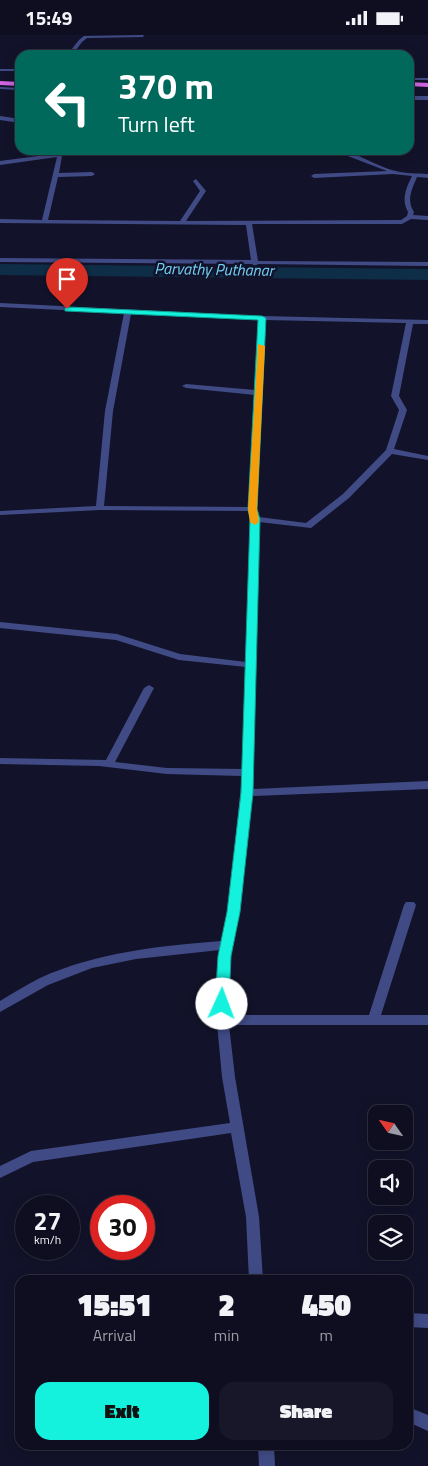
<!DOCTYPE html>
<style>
:root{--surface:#0e0e20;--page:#171729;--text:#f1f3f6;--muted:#9b9ca5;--line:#2e2e3e;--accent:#14f2de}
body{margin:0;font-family:"Titillium Web",sans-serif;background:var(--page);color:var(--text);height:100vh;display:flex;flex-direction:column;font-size:19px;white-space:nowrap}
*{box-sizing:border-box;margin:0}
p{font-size:16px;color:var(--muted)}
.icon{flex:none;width:28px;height:28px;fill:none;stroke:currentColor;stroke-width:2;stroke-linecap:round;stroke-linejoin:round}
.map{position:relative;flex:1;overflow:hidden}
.panel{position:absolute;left:15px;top:1240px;width:398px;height:175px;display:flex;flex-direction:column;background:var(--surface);border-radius:15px;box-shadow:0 2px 12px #0003,0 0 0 1px var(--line)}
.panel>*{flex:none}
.guide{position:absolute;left:15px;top:15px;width:399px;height:105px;border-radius:15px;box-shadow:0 2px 12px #0003,0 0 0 1px var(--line);background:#00695c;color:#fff;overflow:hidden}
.needle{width:32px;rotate:304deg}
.tools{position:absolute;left:368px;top:1070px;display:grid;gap:10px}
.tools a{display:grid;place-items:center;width:45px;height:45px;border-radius:10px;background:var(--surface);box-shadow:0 2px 12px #0003,0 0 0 1px var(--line);font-size:25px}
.speed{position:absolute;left:15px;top:1160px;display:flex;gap:10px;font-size:25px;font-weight:700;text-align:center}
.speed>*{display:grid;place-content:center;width:65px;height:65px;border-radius:50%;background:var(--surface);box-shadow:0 2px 12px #0003,0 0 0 1px var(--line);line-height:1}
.speed small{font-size:12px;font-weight:400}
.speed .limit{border:8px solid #d22;background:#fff;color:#111}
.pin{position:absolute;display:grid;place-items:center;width:42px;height:42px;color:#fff;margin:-51px -21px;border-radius:50% 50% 50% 0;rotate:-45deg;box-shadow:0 0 5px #0007}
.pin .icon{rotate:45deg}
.me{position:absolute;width:55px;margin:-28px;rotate:2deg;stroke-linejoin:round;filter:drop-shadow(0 0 4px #0008)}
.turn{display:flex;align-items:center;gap:18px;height:105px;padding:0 20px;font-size:22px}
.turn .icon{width:65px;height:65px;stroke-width:2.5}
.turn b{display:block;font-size:35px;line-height:42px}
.eta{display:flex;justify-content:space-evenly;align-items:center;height:85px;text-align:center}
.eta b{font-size:30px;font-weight:800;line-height:35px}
.cta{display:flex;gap:10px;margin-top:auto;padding:10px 20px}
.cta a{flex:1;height:58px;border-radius:15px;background:var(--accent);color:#111;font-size:20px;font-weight:800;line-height:58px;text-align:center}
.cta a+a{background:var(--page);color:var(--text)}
.status{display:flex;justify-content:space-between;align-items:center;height:35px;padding:0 25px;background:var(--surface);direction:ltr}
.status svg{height:14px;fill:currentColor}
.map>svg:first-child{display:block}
</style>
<div class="status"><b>15:49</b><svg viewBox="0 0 49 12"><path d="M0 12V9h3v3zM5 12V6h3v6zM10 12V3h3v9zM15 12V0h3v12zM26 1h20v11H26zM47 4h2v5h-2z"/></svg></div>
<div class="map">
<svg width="428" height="1431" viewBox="0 0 428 1431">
<rect width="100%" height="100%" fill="#12132a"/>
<path fill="#0e2d47" d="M0 229 428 234V245L0 240Z"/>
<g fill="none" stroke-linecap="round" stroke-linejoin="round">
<g fill="#404b86" fill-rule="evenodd">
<path d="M144 0 143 2 87 3 82 7 73 19 67 20 79 5 84 1Z"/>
<path d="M116 18H118L120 19 115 20Z"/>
<path d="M0 81 20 84V88L0 85Z"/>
<path d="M84 115H99L62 121 59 138 92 137 95 139 92 141 58 142 48 185 180 186 200 156 193 146 196 144 206 156 186 186 401 185 407 181 408 177C401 165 406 153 412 141L393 139 314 143 311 141 314 139 387 136 332 115C356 115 374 131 396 136 406 139 418 138 428 139V143L417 142C412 154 406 165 414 177L413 180 428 181V185L411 184 402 189H252L258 226 428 227V231L258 229 255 231 252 229 0 227V223L251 225 246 190 0 188V184L42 185 57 122 0 130V126Z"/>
<path d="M0 268 262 281 428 285V289H413L399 361 407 375 394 414 428 421V425L392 419 349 463 311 493 259 487 252 754 428 746V754L252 761 240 877 232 910 228 943V980H369L404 870 406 867H414L416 870 381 980H428V990H229L235 1042 259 1182 263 1245H249L246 1182 231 1098 33 1127 0 1143V1131L31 1116 230 1088 222 1042 217 989 215 985 217 982V943L220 915 136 924 92 933 48 950 0 977V966C13 958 26 950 40 943 97 917 160 911 221 906L228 877 242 741 167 739 99 731 0 729V723L106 725 144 653 149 650 154 653 115 727 167 733 243 734 246 632 179 625 116 605 0 593V587L117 599 180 619 246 627 251 484 249 476 100 475 0 480V476L96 471 105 376 124 278 0 272ZM131 279 259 285 255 355 186 349 182 351 186 353 255 360 249 472 104 471 113 376ZM265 285 406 288 391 361 399 375 386 415 343 459 306 488 259 482 257 474Z"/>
<path d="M408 1278 428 1279V1293L408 1292Z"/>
<path d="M408 1372 428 1380V1396L408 1387Z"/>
<path d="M258 1410H274L275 1431H259Z"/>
</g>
<g fill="#404b86" fill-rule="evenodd">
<rect x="0" y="34" width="20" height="2"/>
<rect x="409" y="43" width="19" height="2"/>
<path d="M0 52 20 53V55L0 54Z"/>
<rect x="409" y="61" width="19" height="4"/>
</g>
<g fill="#cf64de" fill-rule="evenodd">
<path d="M0 46 20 47V51L0 50Z"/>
<path d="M409 47 428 48V52L409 51Z"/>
</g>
</g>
<path fill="#14f2de" stroke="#0d9d90" d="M67 272 262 281 266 283 257 474 260 484 253 758 240 877 231 921 229 969 227 973 222 975 217 973 215 969 218 921 227 877 241 758 250 484 248 474 258 285 65 276V273Z"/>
<path fill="#f59e0b" d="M258 309 265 311 257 474 259 487 255 490 250 487 248 474Z"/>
<g text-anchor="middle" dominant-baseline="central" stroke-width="5" stroke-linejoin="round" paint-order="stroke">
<g font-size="16" font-style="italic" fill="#71d2f7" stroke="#12132a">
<text transform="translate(214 234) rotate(1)">Parvathy Puthanar</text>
</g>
</g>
</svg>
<div class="tools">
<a><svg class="needle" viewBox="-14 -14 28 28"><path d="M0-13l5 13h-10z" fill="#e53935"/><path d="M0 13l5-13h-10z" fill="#9b9ca5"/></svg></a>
<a><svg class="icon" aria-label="sound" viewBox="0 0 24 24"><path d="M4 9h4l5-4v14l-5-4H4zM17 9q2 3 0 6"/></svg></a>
<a><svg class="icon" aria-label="layers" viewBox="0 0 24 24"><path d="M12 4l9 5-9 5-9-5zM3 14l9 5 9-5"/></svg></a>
</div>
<div class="speed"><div>27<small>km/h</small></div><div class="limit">30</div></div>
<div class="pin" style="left:67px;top:274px;background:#d93025"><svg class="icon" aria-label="arrive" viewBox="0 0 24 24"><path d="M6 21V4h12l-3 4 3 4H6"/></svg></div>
<svg class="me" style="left:222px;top:969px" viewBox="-20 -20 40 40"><circle r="19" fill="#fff"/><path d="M0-13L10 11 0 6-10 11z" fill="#14f2de"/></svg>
<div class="guide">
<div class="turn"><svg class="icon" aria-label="left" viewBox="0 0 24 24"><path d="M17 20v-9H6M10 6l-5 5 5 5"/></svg><div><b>370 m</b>Turn left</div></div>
</div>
<section class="panel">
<div class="eta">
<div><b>15:51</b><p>Arrival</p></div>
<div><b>2</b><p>min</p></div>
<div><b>450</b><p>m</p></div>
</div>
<div class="cta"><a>Exit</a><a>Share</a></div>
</section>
</div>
